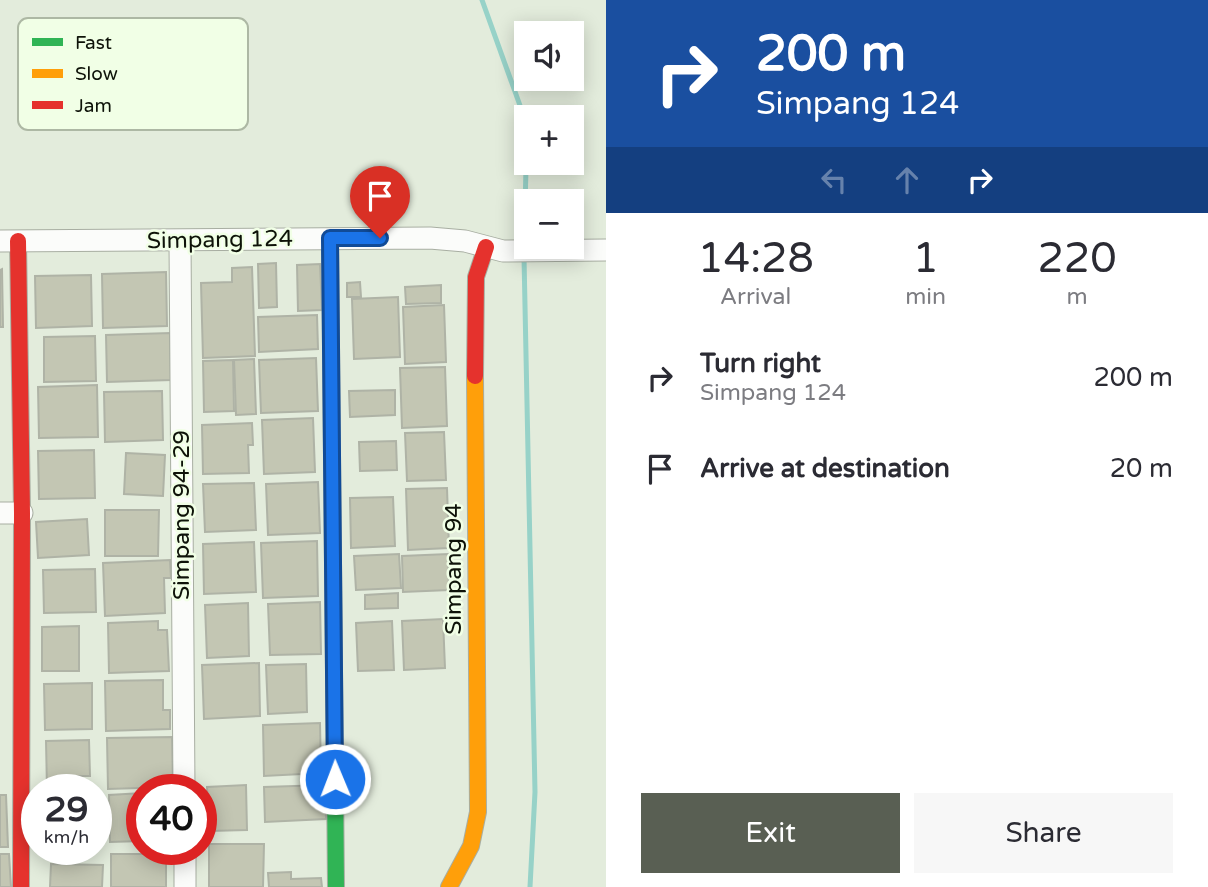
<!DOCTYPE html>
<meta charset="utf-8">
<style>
:root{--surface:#fff;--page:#f7f7f7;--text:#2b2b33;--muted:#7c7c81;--accent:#595f53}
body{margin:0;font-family:"Varela Round",sans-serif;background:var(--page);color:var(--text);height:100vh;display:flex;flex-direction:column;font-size:26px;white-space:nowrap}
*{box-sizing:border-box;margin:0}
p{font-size:23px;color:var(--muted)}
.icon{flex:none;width:38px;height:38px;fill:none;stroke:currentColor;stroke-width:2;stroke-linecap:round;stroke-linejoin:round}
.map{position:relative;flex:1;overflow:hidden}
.panel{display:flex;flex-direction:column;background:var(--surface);width:602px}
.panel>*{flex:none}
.top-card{background:#1a4fa0;color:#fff;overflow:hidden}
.controls{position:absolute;left:514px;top:21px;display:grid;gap:14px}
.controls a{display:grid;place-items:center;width:70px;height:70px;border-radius:0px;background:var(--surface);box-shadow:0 4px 18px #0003;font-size:35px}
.speed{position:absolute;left:21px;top:774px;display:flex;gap:14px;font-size:35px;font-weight:700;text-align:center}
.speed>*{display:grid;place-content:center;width:91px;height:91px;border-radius:50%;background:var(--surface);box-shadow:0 4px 18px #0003;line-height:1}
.speed small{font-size:18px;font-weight:400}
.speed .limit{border:10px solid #d22;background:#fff;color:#111}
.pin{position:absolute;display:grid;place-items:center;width:60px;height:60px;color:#fff;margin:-72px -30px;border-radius:50% 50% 50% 0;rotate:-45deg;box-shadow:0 0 7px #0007}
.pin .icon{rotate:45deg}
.me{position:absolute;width:77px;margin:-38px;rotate:359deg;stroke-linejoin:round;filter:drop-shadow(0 0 5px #0008)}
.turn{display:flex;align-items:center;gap:24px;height:147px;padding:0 35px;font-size:32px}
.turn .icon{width:91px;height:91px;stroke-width:2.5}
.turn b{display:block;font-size:49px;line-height:60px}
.lanes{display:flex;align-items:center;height:66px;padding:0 35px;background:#0003;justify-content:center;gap:35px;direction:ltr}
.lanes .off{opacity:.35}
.eta{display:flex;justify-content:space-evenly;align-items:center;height:119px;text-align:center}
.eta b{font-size:42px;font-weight:600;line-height:49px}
.cta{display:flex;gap:14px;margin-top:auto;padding:14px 35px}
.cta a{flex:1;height:80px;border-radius:0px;background:var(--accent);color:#fff;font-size:28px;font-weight:600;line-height:80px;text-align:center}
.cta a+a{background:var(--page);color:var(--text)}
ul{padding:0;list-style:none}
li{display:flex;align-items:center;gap:21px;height:91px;padding:0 35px}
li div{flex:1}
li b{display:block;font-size:26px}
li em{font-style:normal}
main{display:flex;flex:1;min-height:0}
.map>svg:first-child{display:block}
</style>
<main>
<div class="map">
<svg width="606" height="887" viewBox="0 0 606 887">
<rect width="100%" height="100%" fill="#e3ecdc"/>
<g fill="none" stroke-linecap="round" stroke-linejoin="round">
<g stroke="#97d2c8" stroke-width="5">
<path d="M482 0 527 125"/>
<path d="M524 247 527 128"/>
<path d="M524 257 535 792 530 887"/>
</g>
</g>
<g fill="#c3c6b3" stroke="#afb3a6" stroke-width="2">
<path d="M276 263 277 307 259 308 258 264Z"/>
<path d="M320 264 322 310 298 311 297 265Z"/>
<path d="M252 267 255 356 203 358 201 283 232 282V268Z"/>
<path d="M2 269 3 327H0V270Z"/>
<path d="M166 272 167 326 103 328 102 274Z"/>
<path d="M91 275 92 326 36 328 35 276Z"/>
<path d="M360 282 361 297H347V283Z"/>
<path d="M441 285V303L406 304 405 287Z"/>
<path d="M398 297 400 357 354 359 352 299Z"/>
<path d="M444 305 446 362 405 364 403 307Z"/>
<path d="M317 315 318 349 259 352 258 317Z"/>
<path d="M170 333 171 380 107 382 106 335Z"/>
<path d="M95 336 96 381 44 382V337Z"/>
<path d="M316 358 318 411 261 413 259 360Z"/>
<path d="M254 359 256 414 236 415 234 360Z"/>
<path d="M233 360 234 411 204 412 203 361Z"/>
<path d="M445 367 447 426 402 428 400 368Z"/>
<path d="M97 385 98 437 39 438 38 387Z"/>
<path d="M395 390V415L350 417 349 391Z"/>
<path d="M162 391 163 440 105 442 104 392Z"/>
<path d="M313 418 315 472 264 474 262 420Z"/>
<path d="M252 423 253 445H248L249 473 203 474 202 425Z"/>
<path d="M444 432 446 480 407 481 405 433Z"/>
<path d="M396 441 397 470 360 471 359 442Z"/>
<path d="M94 450 95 498 39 499 38 451Z"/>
<path d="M126 453 165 455 163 496 124 494Z"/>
<path d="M318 482 320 533 268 535 266 484Z"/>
<path d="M254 483 256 530 205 532 203 484Z"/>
<path d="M447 488 449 548 408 550 406 489Z"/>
<path d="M393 497 395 546 351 548 350 498Z"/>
<path d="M105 510H159L158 556H105Z"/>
<path d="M87 519 89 555 38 558 36 522Z"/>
<path d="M317 541 318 596 263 598 261 543Z"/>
<path d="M254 542 256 592 204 594 203 544Z"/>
<path d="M399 554 401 588 356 590 354 556Z"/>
<path d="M448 554 449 590 403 592 402 556Z"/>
<path d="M170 560 171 578H164L165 613 105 616 103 563Z"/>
<path d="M95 569 96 612 44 613 43 570Z"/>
<path d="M398 593V608L365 609V595Z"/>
<path d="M320 602 321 654 270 655 268 604Z"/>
<path d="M248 603 249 656 207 658 205 605Z"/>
<path d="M443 619 445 668 404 670 402 621Z"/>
<path d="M158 621V630H167L169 671 109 673 108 623Z"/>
<path d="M392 621 394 670 358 671 356 623Z"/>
<path d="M79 626V671H42V627Z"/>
<path d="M259 663 260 716 204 719 202 665Z"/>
<path d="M306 664 307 712 268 714 266 665Z"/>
<path d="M163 680V710H170V729L106 731 105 681Z"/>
<path d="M92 683V729L45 730 44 684Z"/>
<path d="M320 723 321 773 264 776 263 725Z"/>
<path d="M172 737 173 787 108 789 107 738Z"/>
<path d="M89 740 90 776H73L74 789H47L46 741Z"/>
<path d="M246 785 247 830 209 831 207 787Z"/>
<path d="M325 785 326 819 265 822 264 787Z"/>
<path d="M142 793V841L110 842 109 795Z"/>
<path d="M0 795H6L8 847H0Z"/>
<path d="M96 811H100L101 845 96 846Z"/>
<path d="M209 844H264L263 887H209Z"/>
<path d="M0 854H9L11 887H0Z"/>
<rect x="111" y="854" width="55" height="33"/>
<path d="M51 864 103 865 102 887H50Z"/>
<path d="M291 872V879L321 878 322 887H269L268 873Z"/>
</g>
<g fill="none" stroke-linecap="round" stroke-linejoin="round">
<defs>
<g id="street">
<path d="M0 241 430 238 465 241 503 251 606 250"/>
<path d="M180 241 184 789"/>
<path d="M0 513H22"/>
<path d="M185 849V887"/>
</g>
<path id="fast" d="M330 238 336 887"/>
<path id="slow" d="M449 887 471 846 478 812 475 376"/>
<g id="jam">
<path d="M18 241 22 513 21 887"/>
<path d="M475 376 476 277 486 247"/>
</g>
</defs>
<use href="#street" stroke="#a8aea2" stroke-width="23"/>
<use href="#fast" stroke="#a8aea2" stroke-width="18"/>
<use href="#slow" stroke="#a8aea2" stroke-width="18"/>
<use href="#jam" stroke="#a8aea2" stroke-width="18"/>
<use href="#street" stroke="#fbfcfa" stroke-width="21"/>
<use href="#fast" stroke="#30b455" stroke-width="16"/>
<use href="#slow" stroke="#ff9f0a" stroke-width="16"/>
<use href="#jam" stroke="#e5322d" stroke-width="16"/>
</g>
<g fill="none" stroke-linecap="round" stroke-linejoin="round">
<defs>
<path id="route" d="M335 779 330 238H380"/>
</defs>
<use href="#route" stroke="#114b97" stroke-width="18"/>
<use href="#route" stroke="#1a73e8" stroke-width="12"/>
</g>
<g text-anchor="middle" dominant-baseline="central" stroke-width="5" stroke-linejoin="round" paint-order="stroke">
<g font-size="23" fill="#0e1309" stroke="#f1ffe6">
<text transform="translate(220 240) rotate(-1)">Simpang 124</text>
<text transform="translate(182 515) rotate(-90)">Simpang 94-29</text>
<text transform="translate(454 569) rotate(-90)">Simpang 94</text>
</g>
</g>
<rect x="18" y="18" width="230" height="112" rx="10" fill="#f1ffe6" stroke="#adb8a4" stroke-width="2"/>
<rect x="32" y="38" width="31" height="8" fill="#30b455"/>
<rect x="32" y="69" width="31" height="9" fill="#ff9f0a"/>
<rect x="32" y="101" width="31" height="8" fill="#e5322d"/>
<g font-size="19" fill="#0e1309">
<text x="75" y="49">Fast</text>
<text x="75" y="80">Slow</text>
<text x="75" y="112">Jam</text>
</g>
</svg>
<div class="controls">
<a><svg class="icon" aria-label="sound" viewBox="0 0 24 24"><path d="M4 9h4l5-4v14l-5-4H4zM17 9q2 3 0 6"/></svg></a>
<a>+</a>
<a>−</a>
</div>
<div class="speed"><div>29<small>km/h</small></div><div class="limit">40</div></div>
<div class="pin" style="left:380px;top:238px;background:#d93025"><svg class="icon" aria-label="arrive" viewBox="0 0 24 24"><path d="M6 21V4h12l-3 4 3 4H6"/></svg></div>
<svg class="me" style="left:335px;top:779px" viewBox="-20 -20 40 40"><circle r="17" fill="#1a73e8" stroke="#fff" stroke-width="3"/><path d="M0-11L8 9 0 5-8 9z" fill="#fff"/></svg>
</div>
<section class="panel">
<div class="top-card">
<div class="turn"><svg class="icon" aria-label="right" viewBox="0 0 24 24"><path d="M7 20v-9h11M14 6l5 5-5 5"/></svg><div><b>200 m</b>Simpang 124</div></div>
<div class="lanes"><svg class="icon off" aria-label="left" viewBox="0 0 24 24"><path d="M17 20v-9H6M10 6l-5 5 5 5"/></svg><svg class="icon off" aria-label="ahead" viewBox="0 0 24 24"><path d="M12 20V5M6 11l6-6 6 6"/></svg><svg class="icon" aria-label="right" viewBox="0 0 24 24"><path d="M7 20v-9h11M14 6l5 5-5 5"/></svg></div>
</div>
<div class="eta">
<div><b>14:28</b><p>Arrival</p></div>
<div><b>1</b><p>min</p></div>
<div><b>220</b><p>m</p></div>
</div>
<ul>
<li><svg class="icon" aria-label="right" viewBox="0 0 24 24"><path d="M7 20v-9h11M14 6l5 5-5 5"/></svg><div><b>Turn right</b><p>Simpang 124</p></div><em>200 m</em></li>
<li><svg class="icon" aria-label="arrive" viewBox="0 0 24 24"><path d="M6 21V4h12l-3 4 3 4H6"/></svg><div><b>Arrive at destination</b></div><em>20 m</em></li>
</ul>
<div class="cta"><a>Exit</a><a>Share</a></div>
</section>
</main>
